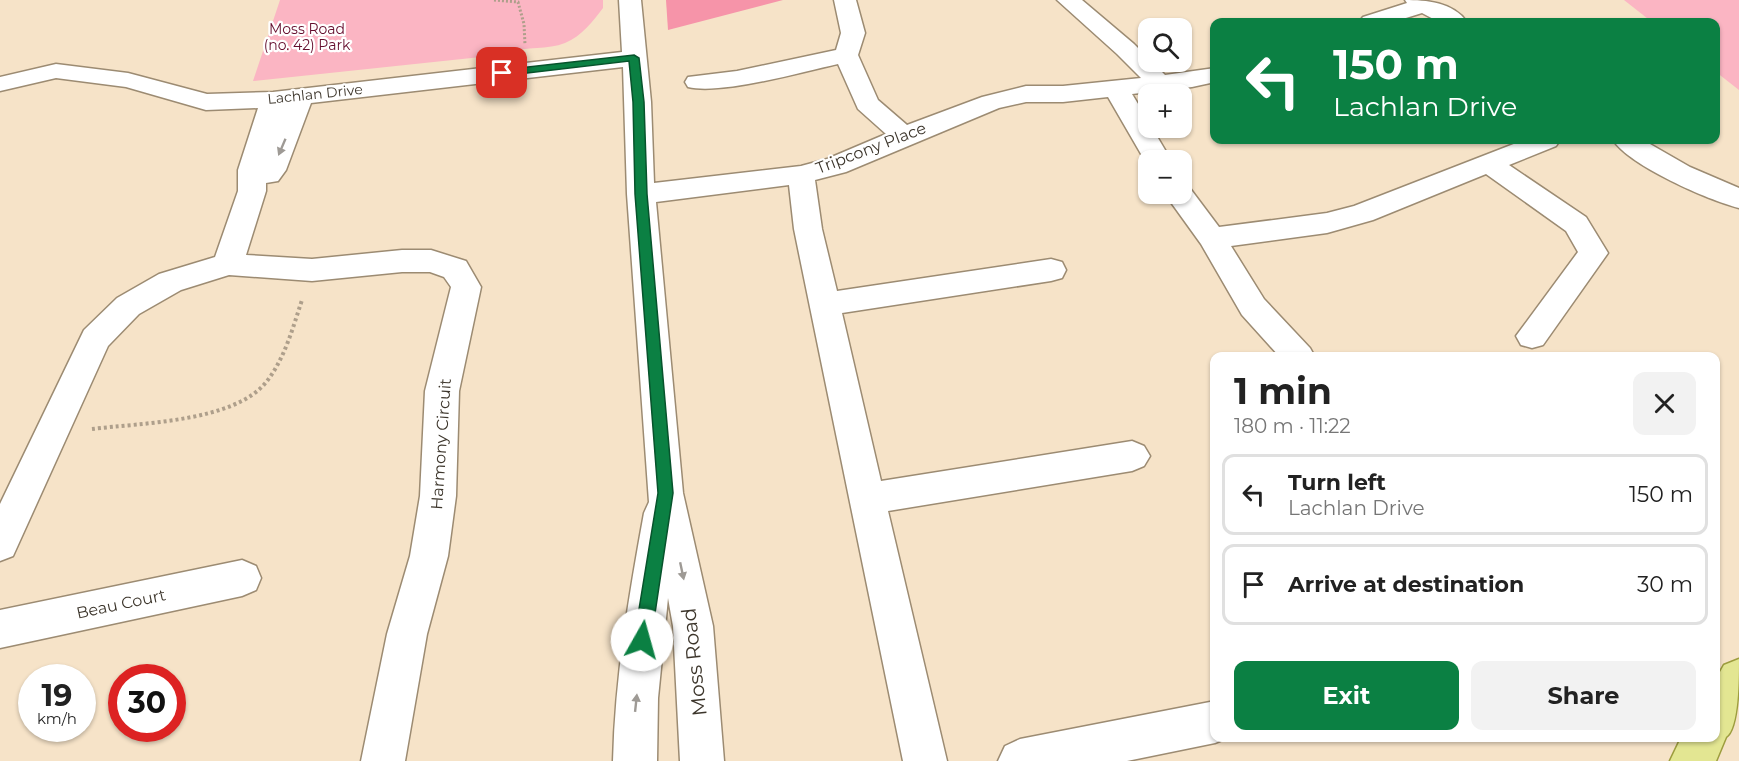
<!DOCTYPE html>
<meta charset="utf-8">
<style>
:root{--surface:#fff;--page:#f2f2f2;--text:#222;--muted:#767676;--line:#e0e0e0;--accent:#0b8043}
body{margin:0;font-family:Montserrat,sans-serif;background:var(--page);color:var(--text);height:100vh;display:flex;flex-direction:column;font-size:22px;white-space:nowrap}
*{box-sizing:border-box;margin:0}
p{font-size:20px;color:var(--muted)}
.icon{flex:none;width:33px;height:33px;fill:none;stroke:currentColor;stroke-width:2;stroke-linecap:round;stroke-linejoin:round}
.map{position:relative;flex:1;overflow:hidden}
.panel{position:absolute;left:1210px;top:352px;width:510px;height:390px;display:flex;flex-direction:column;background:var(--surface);border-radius:12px;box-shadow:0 2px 4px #0004}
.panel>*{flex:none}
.top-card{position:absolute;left:1210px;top:18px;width:510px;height:126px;border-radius:12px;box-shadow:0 2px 4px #0004;background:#0b8043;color:#fff;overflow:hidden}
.controls{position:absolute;left:1138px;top:18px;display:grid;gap:12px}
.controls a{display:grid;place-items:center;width:54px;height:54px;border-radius:12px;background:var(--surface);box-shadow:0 2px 4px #0004;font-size:30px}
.speed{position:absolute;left:18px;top:664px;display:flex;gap:12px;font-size:30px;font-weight:700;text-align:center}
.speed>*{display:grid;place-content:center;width:78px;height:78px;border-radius:50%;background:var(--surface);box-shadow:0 2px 4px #0004;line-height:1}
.speed small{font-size:15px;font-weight:400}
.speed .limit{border:9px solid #d22;background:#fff;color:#111}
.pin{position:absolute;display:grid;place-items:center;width:51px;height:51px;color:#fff;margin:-26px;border-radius:12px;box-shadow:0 3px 9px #0006}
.me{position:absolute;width:66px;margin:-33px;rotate:7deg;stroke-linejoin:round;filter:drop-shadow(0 0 4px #0008)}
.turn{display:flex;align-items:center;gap:21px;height:126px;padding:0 24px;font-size:27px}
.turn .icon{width:78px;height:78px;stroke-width:2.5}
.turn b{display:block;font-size:42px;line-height:51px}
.round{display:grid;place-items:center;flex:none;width:63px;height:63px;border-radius:12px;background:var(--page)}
.summary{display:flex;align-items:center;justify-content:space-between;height:102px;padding:0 24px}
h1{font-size:36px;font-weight:700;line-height:45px}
.action{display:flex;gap:12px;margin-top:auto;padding:12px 24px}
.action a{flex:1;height:69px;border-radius:12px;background:var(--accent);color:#fff;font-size:24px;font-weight:700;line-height:69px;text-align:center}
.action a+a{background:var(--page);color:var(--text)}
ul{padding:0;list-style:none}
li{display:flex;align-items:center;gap:18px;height:81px;margin:0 12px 9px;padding:0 12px;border:3px solid var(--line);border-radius:12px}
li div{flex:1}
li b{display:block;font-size:22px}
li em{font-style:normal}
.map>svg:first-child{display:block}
</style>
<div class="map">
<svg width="1739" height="761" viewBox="0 0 1739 761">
<rect width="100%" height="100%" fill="#f6e3c8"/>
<g fill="#fbb5c3">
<path d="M280 0H603V8C593 21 582 36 565 43 545 51 521 45 500 55L253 81Z"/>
<path d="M1624 0H1739V90L1716 72V22H1652Z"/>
</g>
<path fill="#f694a9" d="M666 0H783L668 30Z"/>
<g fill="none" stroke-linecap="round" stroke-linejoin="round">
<defs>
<g id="minor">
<path d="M619 0H641L651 102 654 183 801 166 827 159 886 134 858 109 838 64C802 72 721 95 688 87L685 82 688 77 737 71 836 50 841 33 834 0H856L865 33 858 55 878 100 907 125 982 97 1026 86H1063L1141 78 1117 54 1057 0H1082L1134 44 1165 75 1215 68V82L1192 87 1132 94 1149 122V128H1152L1171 160H1149L1148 166 1108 97 1063 102H1026L999 108 846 172 815 180 822 229 837 291 1051 259 1062 262 1066 270 1062 278 1051 281 842 313 881 481 1132 441 1144 446 1150 456 1144 466 1132 471 888 511 947 761H903L794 229 789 185 656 202 683 493 713 626 724 761H680L673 626 668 598 658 698 657 761H613C615 677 629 595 644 513L649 502 627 194 623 67 311 103 286 170 278 181 266 183V191L246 255 312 259 402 250H431L466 261 481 287 459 391 456 496 448 556 427 634 405 761H361L387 634 410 556 420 496 425 391 451 287 444 277 430 272H402L312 281 229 275 181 290 139 314 108 346 13 556 0 561V504L84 330 117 298 159 274 215 257 238 191V170L258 108 206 110 126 87 56 78 0 91V77L56 64 128 73 207 94 273 92 622 52Z"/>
<path d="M1405 0C1426 0 1453 2 1467 22H1439L1422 13 1393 22H1359L1363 17 1407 3Z"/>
<path d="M1524 140H1560L1556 146 1509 165 1586 217 1608 253 1543 345 1532 348 1521 345 1516 336 1578 252 1566 231 1486 174 1373 220 1327 233 1231 246 1264 299 1310 348 1315 357H1280L1242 315 1201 244 1165 194H1182V186L1189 187 1219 227 1327 213 1354 206Z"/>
<path d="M1613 140H1643L1690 167 1739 188V208C1708 200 1630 166 1613 140Z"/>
<path d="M242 560 256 566 261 578 256 590 242 596 0 648V610Z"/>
<path d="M1215 701V738H1227L1215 743 1127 761H998L1005 746 1020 739Z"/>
</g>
<path id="major" d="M1739 659C1739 678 1739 729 1726 737L1716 761H1670L1681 738H1716V679L1724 665Z"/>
</defs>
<use href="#minor" stroke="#9c8b72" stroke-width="3"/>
<use href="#major" stroke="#9d9d3e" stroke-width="3"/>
<path stroke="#ae9f8b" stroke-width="3" stroke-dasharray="2 2" stroke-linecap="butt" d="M494 0 518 2 524 24 525 45"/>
<path stroke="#ae9f8b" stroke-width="4" stroke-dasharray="3 3" stroke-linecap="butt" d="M92 429C140 423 236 422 267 381 285 358 293 327 302 300"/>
<use href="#minor" fill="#fff" fill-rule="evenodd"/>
<use href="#major" fill="#e3e692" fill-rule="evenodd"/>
</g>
<defs><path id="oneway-solid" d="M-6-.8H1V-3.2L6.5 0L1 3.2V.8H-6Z" transform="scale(1.5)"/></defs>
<g fill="#9e9a95">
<use href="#oneway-solid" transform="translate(282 147) rotate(113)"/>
<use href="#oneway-solid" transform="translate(682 571) rotate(78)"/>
<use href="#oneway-solid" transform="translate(636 703) rotate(-84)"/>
</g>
<path fill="#0b8043" stroke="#07532c" stroke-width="1.5" d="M634 55 639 58 644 102 647 194 673 493 651 640 648 646 642 648 637 646 634 640 658 493 635 194 633 102 629 61 502 76 497 73 502 70Z"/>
<g text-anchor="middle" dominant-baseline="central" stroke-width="4.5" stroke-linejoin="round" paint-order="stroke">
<g font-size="14" fill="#640c2c" stroke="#fff">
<text x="307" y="29">Moss Road<tspan x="307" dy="16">(no. 42) Park</tspan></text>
</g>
<g font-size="14" fill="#3c352b" stroke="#fff">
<text transform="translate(315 94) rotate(-6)">Lachlan Drive</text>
</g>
<g font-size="16" fill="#3c352b" stroke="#fff">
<text transform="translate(871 148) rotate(-21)">Tripcony Place</text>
<text transform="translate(441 444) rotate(-86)">Harmony Circuit</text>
<text transform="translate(121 604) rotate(-12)">Beau Court</text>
</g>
<g font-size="20" fill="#3c352b" stroke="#fff">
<text transform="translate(694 662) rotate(-96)">Moss Road</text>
</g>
</g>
</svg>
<div class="controls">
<a><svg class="icon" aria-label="search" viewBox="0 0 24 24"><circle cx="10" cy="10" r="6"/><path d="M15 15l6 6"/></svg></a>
<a>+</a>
<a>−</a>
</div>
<div class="speed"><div>19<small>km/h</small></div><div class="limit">30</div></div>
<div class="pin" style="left:502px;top:73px;background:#d93025"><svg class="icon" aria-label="arrive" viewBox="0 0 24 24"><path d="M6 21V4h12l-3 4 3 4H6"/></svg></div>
<svg class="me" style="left:642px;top:640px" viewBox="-20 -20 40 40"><circle r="19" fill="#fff"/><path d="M0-13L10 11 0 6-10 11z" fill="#0b8043"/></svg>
<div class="top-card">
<div class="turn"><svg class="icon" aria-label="left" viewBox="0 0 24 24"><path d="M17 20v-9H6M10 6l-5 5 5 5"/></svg><div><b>150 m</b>Lachlan Drive</div></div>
</div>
<section class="panel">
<div class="summary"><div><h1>1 min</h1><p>180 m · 11:22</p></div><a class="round"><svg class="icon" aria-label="close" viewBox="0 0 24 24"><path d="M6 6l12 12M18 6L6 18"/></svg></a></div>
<ul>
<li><svg class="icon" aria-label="left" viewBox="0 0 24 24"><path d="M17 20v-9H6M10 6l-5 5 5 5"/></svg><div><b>Turn left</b><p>Lachlan Drive</p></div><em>150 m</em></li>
<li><svg class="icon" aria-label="arrive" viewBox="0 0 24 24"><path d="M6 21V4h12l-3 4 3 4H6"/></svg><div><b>Arrive at destination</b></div><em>30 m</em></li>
</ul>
<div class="action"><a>Exit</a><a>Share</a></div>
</section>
</div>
